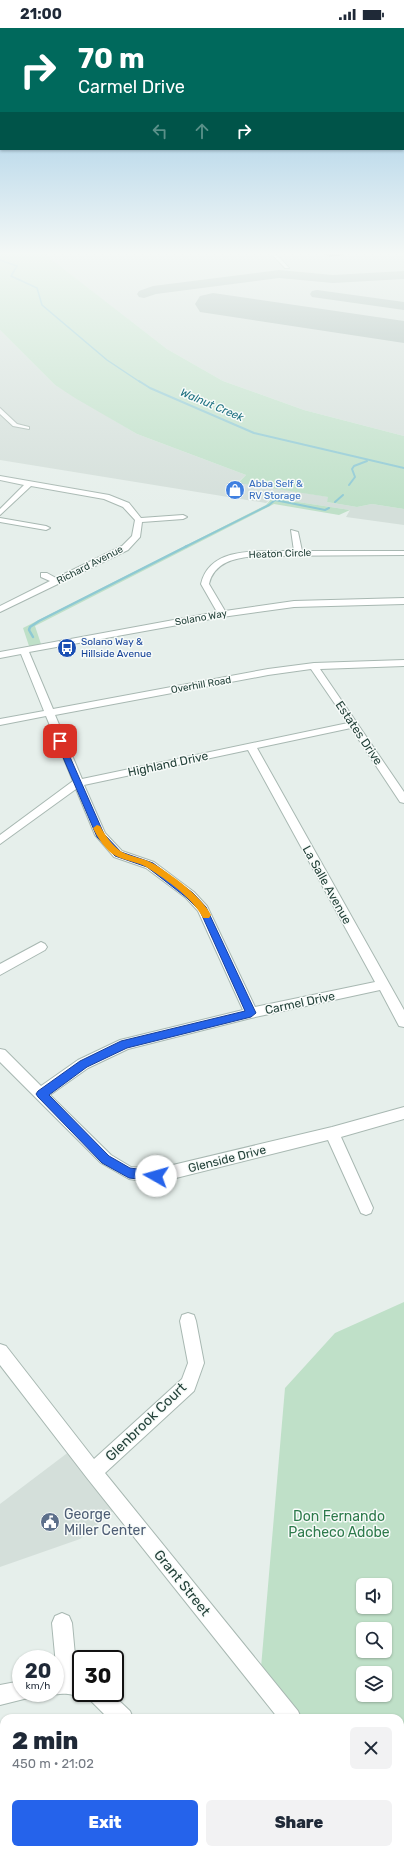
<!DOCTYPE html>
<meta charset="utf-8">
<style>
:root{--surface:#fff;--page:#f2f2f3;--text:#1f2937;--muted:#747a83;--accent:#2563eb}
body{margin:0;font-family:Rubik,sans-serif;background:var(--page);color:var(--text);height:100vh;display:flex;flex-direction:column;font-size:15px;white-space:nowrap}
*{box-sizing:border-box;margin:0}
p{font-size:13px;color:var(--muted)}
.icon{flex:none;width:22px;height:22px;fill:none;stroke:currentColor;stroke-width:2;stroke-linecap:round;stroke-linejoin:round}
.map{position:relative;flex:1;overflow:hidden}
.panel{position:absolute;left:0px;top:1686px;width:404px;height:140px;display:flex;flex-direction:column;background:var(--surface);border-radius:12px 12px 0 0;box-shadow:0 1px 3px #0004}
.panel>*{flex:none}
.top-card{position:absolute;left:0px;top:0px;width:404px;height:122px;box-shadow:0 1px 3px #0004;background:#00695c;color:#fff;overflow:hidden}
.tools{position:absolute;left:356px;top:1550px;display:grid;gap:8px}
.tools a{display:grid;place-items:center;width:36px;height:36px;border-radius:6px;background:var(--surface);box-shadow:0 1px 3px #0004;font-size:20px}
.speed{position:absolute;left:12px;top:1622px;display:flex;gap:8px;font-size:20px;font-weight:700;text-align:center}
.speed>*{display:grid;place-content:center;width:52px;height:52px;border-radius:50%;background:var(--surface);box-shadow:0 1px 3px #0004;line-height:1}
.speed small{font-size:10px;font-weight:400}
.speed .limit{border:2px solid #111;border-radius:6px;background:#fff;color:#111}
.pin{position:absolute;display:grid;place-items:center;width:34px;height:34px;color:#fff;margin:-17px;border-radius:8px;box-shadow:0 2px 6px #0006}
.me{position:absolute;width:44px;margin:-22px;rotate:277deg;stroke-linejoin:round;filter:drop-shadow(0 0 3px #0008)}
.turn{display:flex;align-items:center;gap:14px;height:84px;padding:0 12px;font-size:18px}
.turn .icon{width:52px;height:52px;stroke-width:2.5}
.turn b{display:block;font-size:28px;line-height:34px}
.lanes{display:flex;align-items:center;height:38px;padding:0 12px;background:#0003;justify-content:center;gap:20px;direction:ltr}
.lanes .off{opacity:.35}
.round{display:grid;place-items:center;flex:none;width:42px;height:42px;border-radius:6px;background:var(--page)}
.head{display:flex;align-items:center;justify-content:space-between;height:68px;padding:0 12px}
h1{font-size:24px;font-weight:800;line-height:30px}
.primary-button{display:flex;gap:8px;margin-top:auto;padding:8px 12px}
.primary-button a{flex:1;height:46px;border-radius:6px;background:var(--accent);color:#fff;font-size:16px;font-weight:800;line-height:46px;text-align:center}
.primary-button a+a{background:var(--page);color:var(--text)}
.status{display:flex;justify-content:space-between;align-items:center;height:28px;padding:0 20px;background:var(--surface);direction:ltr}
.status svg{height:11px;fill:currentColor}
.map>svg:first-child{display:block}
</style>
<div class="status"><b>21:00</b><svg viewBox="0 0 49 12"><path d="M0 12V9h3v3zM5 12V6h3v6zM10 12V3h3v9zM15 12V0h3v12zM26 1h20v11H26zM47 4h2v5h-2z"/></svg></div>
<div class="map">
<svg width="404" height="1826" viewBox="0 0 404 1826">
<rect width="100%" height="100%" fill="#e6efeb"/>
<g fill="#d4dfda">
<path d="M42 225H404V408L304 382 223 353 167 321Z"/>
<path d="M0 302 55 357 137 406 246 447 238 454 329 469 327 474 357 479 372 476 404 481V497L346 489 350 482 272 470 266 475 0 432Z"/>
<path d="M74 1420 120 1477 80 1511 0 1539V1476Z"/>
</g>
<g fill="#bfe0c8" fill-rule="evenodd">
<path d="M0 225H43L167 321 223 353 304 382 404 408V481L372 476 357 479 327 474 328 469 238 455 246 447 137 406 75 370 55 357 0 302Z"/>
<path d="M272 470 350 482 339 487 274 476 35 598 42 619 30 621 23 600 266 477Z"/>
<path d="M404 1274V1825L400 1820V1690H291L260 1651 285 1360 335 1305ZM363 1557H385V1579H363ZM363 1601H385V1623H363ZM363 1645H385V1667H363Z"/>
</g>
<g fill="none" stroke-linecap="round" stroke-linejoin="round">
<path stroke="#8ec9d4" stroke-width="1.5" d="M0 232 17 238 11 248 37 260 42 277 107 332 140 354"/>
<g stroke="#8ec9d4" stroke-width="2">
<path d="M139 353 150 360 254 405 404 440"/>
<path d="M349 457 355 449 352 441 354 438 367 433"/>
<path d="M335 474 343 467"/>
<path d="M185 519 269 477 275 472 325 482 329 480"/>
</g>
<path stroke="#8ec9d4" stroke-width="2.5" d="M33 609 29 602 30 599 39 593 187 518"/>
<g fill="#a2b6b0" fill-rule="evenodd">
<path d="M279 242 333 247 404 243V251L333 255 279 250 156 266 144 270 139 269 137 266 139 263 153 258Z"/>
<path d="M317 262 404 274V282L312 269 310 266 312 263Z"/>
</g>
<path fill="#a2b6b0" fill-rule="evenodd" d="M213 265 404 293V315L200 284 195 276 200 268Z"/>
<defs>
<g id="minor">
<path d="M271 225H275L289 240H285Z"/>
<path d="M0 380 17 396 29 399V401L13 398 0 386Z"/>
<path d="M0 448 109 467 129 475 141 490 183 487 187 489 183 491 142 494 140 509 128 522 0 584V578L50 553 41 549V545H47L56 550 122 518 132 508 135 492 123 479 104 471 31 458 0 487V481L24 457 0 452Z"/>
<path d="M0 490 46 498 50 500 46 502 0 494Z"/>
<path d="M291 502 298 504 302 523H404V527L255 528C235 530 214 534 209 556L225 583 294 573 404 570V576L294 579 222 589 29 624 53 681 268 641 314 635 404 632V638L320 641 404 764V775L400 774 351 700 257 720 404 982V999L399 998 380 962 251 990 128 1021 88 1040 50 1067 111 1127 131 1139 156 1141 332 1099 404 1079V1091L341 1109 373 1180 371 1185 366 1187 361 1185 328 1112 156 1155 129 1151 101 1135 0 1034V1021L5 1022 41 1058 78 1032 120 1012 243 982 198 883 186 870 146 840 114 829 95 807 76 761 0 816V807L73 753 46 688 0 697V691L44 683 21 626 0 630V624L217 584 201 556C210 516 263 524 294 523ZM311 641 348 695 82 751 55 687 268 647ZM248 722 375 954 255 979 207 878 194 864 154 834 122 823 105 805 84 757Z"/>
<path d="M41 914 45 916 47 919 45 922 0 947V936Z"/>
<path d="M188 1285 194 1287 196 1293 204 1335 194 1363 105 1445 298 1683 301 1690H278L87 1450 0 1337V1316L6 1318 94 1431 182 1351 188 1335 180 1293 182 1287Z"/>
<path d="M62 1585 69 1588 72 1595 77 1649 81 1650V1665H111L130 1683 133 1690H108L90 1672 88 1667C79 1671 77 1667 68 1666 60 1665 56 1668 48 1665H55V1648H57L52 1595 55 1588Z"/>
<path d="M21 1653V1665H30L28 1670 0 1677V1657Z"/>
<path d="M400 1809 404 1811V1826H392L390 1822H400Z"/>
<path d="M216 1822H255L253 1826H218Z"/>
</g>
</defs>
<use href="#minor" stroke="#a8b8b2" stroke-width="2"/>
<use href="#minor" fill="#fff" fill-rule="evenodd"/>
</g>
<path fill="#a1aea9" d="M324 225H344V227L329 229Z"/>
<path fill="#838d89" d="M330 225H344V227L329 229Z"/>
<linearGradient id="sky" x2="0" y2="1"><stop stop-color="#84bce0"/><stop offset="0.47" stop-color="#f4f8f6"/><stop offset="1" stop-color="#f4f8f6" stop-opacity="0"/></linearGradient>
<rect width="404" height="480" fill="url(#sky)"/>
<path fill="#2563eb" stroke="#184099" d="M57 711 63 713 104 806 121 824 153 835 193 865 206 879 256 985 251 989 127 1020 87 1039 49 1067 109 1128 130 1140 160 1144 162 1148 160 1151 156 1153 129 1150 102 1135 38 1069 36 1066 38 1063 80 1033 121 1013 245 983 200 883 187 870 147 839 115 828 97 809 56 713Z"/>
<path fill="#f59e0b" d="M97 797 100 798C105 807 113 819 122 824 132 829 144 830 154 836 171 846 202 869 211 887L209 890H203C192 869 168 853 148 840 139 834 126 833 116 828 107 824 97 809 93 800Z"/>
<defs>
<symbol id="shop-disc" viewBox="-11 -11 22 22"><circle r="9.5" fill="#3f7fe0" stroke="#f7fbf9"/><path d="M-5-2.5h2.3a2.7 3.5 0 0 1 5.4 0H5L5.5 6h-11ZM-1.5-2.5h3a1.5 2.3 0 0 0-3 0Z" fill="#fff"/></symbol>
<symbol id="bus-disc" viewBox="-11 -11 22 22"><circle r="9.5" fill="#1a4fb4" stroke="#f7fbf9"/><path d="M-5-6H5V4H4V6H2V4H-2V6H-4V4H-5ZM-3.5-4V0h7V-4ZM-3.5 1.2v1.5H-2V1.2ZM2 1.2v1.5H3.5V1.2Z" fill="#fff"/></symbol>
<symbol id="civic-disc" viewBox="-11 -11 22 22"><circle r="9.5" fill="#5c6f8a" stroke="#f7fbf9"/><path d="M-.6-6.5H3V-4.5H.6V-3L4-1V1h2V6H-6V1h2V-1L-.6-3ZM-1.2 2.5V6h2.4V2.5Z" fill="#fff"/></symbol>
</defs>
<g fill-rule="evenodd">
<use href="#shop-disc" x="224" y="451" width="22" height="22"/>
<use href="#bus-disc" x="56" y="609" width="22" height="22"/>
<use href="#civic-disc" x="39" y="1483" width="22" height="22"/>
</g>
<g text-anchor="middle" dominant-baseline="central" stroke-width="3" stroke-linejoin="round" paint-order="stroke">
<g font-size="10" fill="#366cbe" stroke="#f7fbf9" text-anchor="start">
<text x="249" y="456">Abba Self &amp;<tspan x="249" dy="12">RV Storage</tspan></text>
</g>
<g font-size="10" fill="#24423a" stroke="#f7fbf9">
<text transform="translate(280 526) rotate(-2)">Heaton Circle</text>
<text transform="translate(90 537) rotate(-27)">Richard Avenue</text>
<text transform="translate(201 590) rotate(-10)">Solano Way</text>
<text transform="translate(201 657) rotate(-10)">Overhill Road</text>
</g>
<g font-size="10" fill="#164399" stroke="#f7fbf9" text-anchor="start">
<text x="81" y="614">Solano Way &amp;<tspan x="81" dy="12">Hillside Avenue</tspan></text>
</g>
<g font-size="11" font-style="italic" fill="#1c6f80" stroke="#f7fbf9">
<text transform="translate(212 377) rotate(23)">Walnut Creek</text>
</g>
<g font-size="12" fill="#24423a" stroke="#f7fbf9">
<text transform="translate(359 705) rotate(56)">Estates Drive</text>
<text transform="translate(168 736) rotate(-12)">Highland Drive</text>
<text transform="translate(327 857) rotate(61)">La Salle Avenue</text>
<text transform="translate(300 975) rotate(-12)">Carmel Drive</text>
<text transform="translate(227 1131) rotate(-14)">Glenside Drive</text>
</g>
<g font-size="14" fill="#24423a" stroke="#f7fbf9">
<text transform="translate(146 1394) rotate(-44)">Glenbrook Court</text>
<text transform="translate(182 1555) rotate(51)">Grant Street</text>
</g>
<g font-size="14" fill="#4e5e75" stroke="#f7fbf9" text-anchor="start">
<text x="64" y="1486">George<tspan x="64" dy="16">Miller Center</tspan></text>
</g>
<g font-size="14" fill="#2d7a4b" stroke="#f7fbf9">
<text x="339" y="1488">Don Fernando<tspan x="339" dy="16">Pacheco Adobe</tspan></text>
</g>
</g>
</svg>
<div class="tools">
<a><svg class="icon" aria-label="sound" viewBox="0 0 24 24"><path d="M4 9h4l5-4v14l-5-4H4zM17 9q2 3 0 6"/></svg></a>
<a><svg class="icon" aria-label="search" viewBox="0 0 24 24"><circle cx="10" cy="10" r="6"/><path d="M15 15l6 6"/></svg></a>
<a><svg class="icon" aria-label="layers" viewBox="0 0 24 24"><path d="M12 4l9 5-9 5-9-5zM3 14l9 5 9-5"/></svg></a>
</div>
<div class="speed"><div>20<small>km/h</small></div><div class="limit">30</div></div>
<div class="pin" style="left:60px;top:713px;background:#d93025"><svg class="icon" aria-label="arrive" viewBox="0 0 24 24"><path d="M6 21V4h12l-3 4 3 4H6"/></svg></div>
<svg class="me" style="left:156px;top:1148px" viewBox="-20 -20 40 40"><circle r="19" fill="#fff"/><path d="M0-13L10 11 0 6-10 11z" fill="#2563eb"/></svg>
<div class="top-card">
<div class="turn"><svg class="icon" aria-label="right" viewBox="0 0 24 24"><path d="M7 20v-9h11M14 6l5 5-5 5"/></svg><div><b>70 m</b>Carmel Drive</div></div>
<div class="lanes"><svg class="icon off" aria-label="left" viewBox="0 0 24 24"><path d="M17 20v-9H6M10 6l-5 5 5 5"/></svg><svg class="icon off" aria-label="ahead" viewBox="0 0 24 24"><path d="M12 20V5M6 11l6-6 6 6"/></svg><svg class="icon" aria-label="right" viewBox="0 0 24 24"><path d="M7 20v-9h11M14 6l5 5-5 5"/></svg></div>
</div>
<section class="panel">
<div class="head"><div><h1>2 min</h1><p>450 m · 21:02</p></div><a class="round"><svg class="icon" aria-label="close" viewBox="0 0 24 24"><path d="M6 6l12 12M18 6L6 18"/></svg></a></div>
<div class="primary-button"><a>Exit</a><a>Share</a></div>
</section>
</div>
